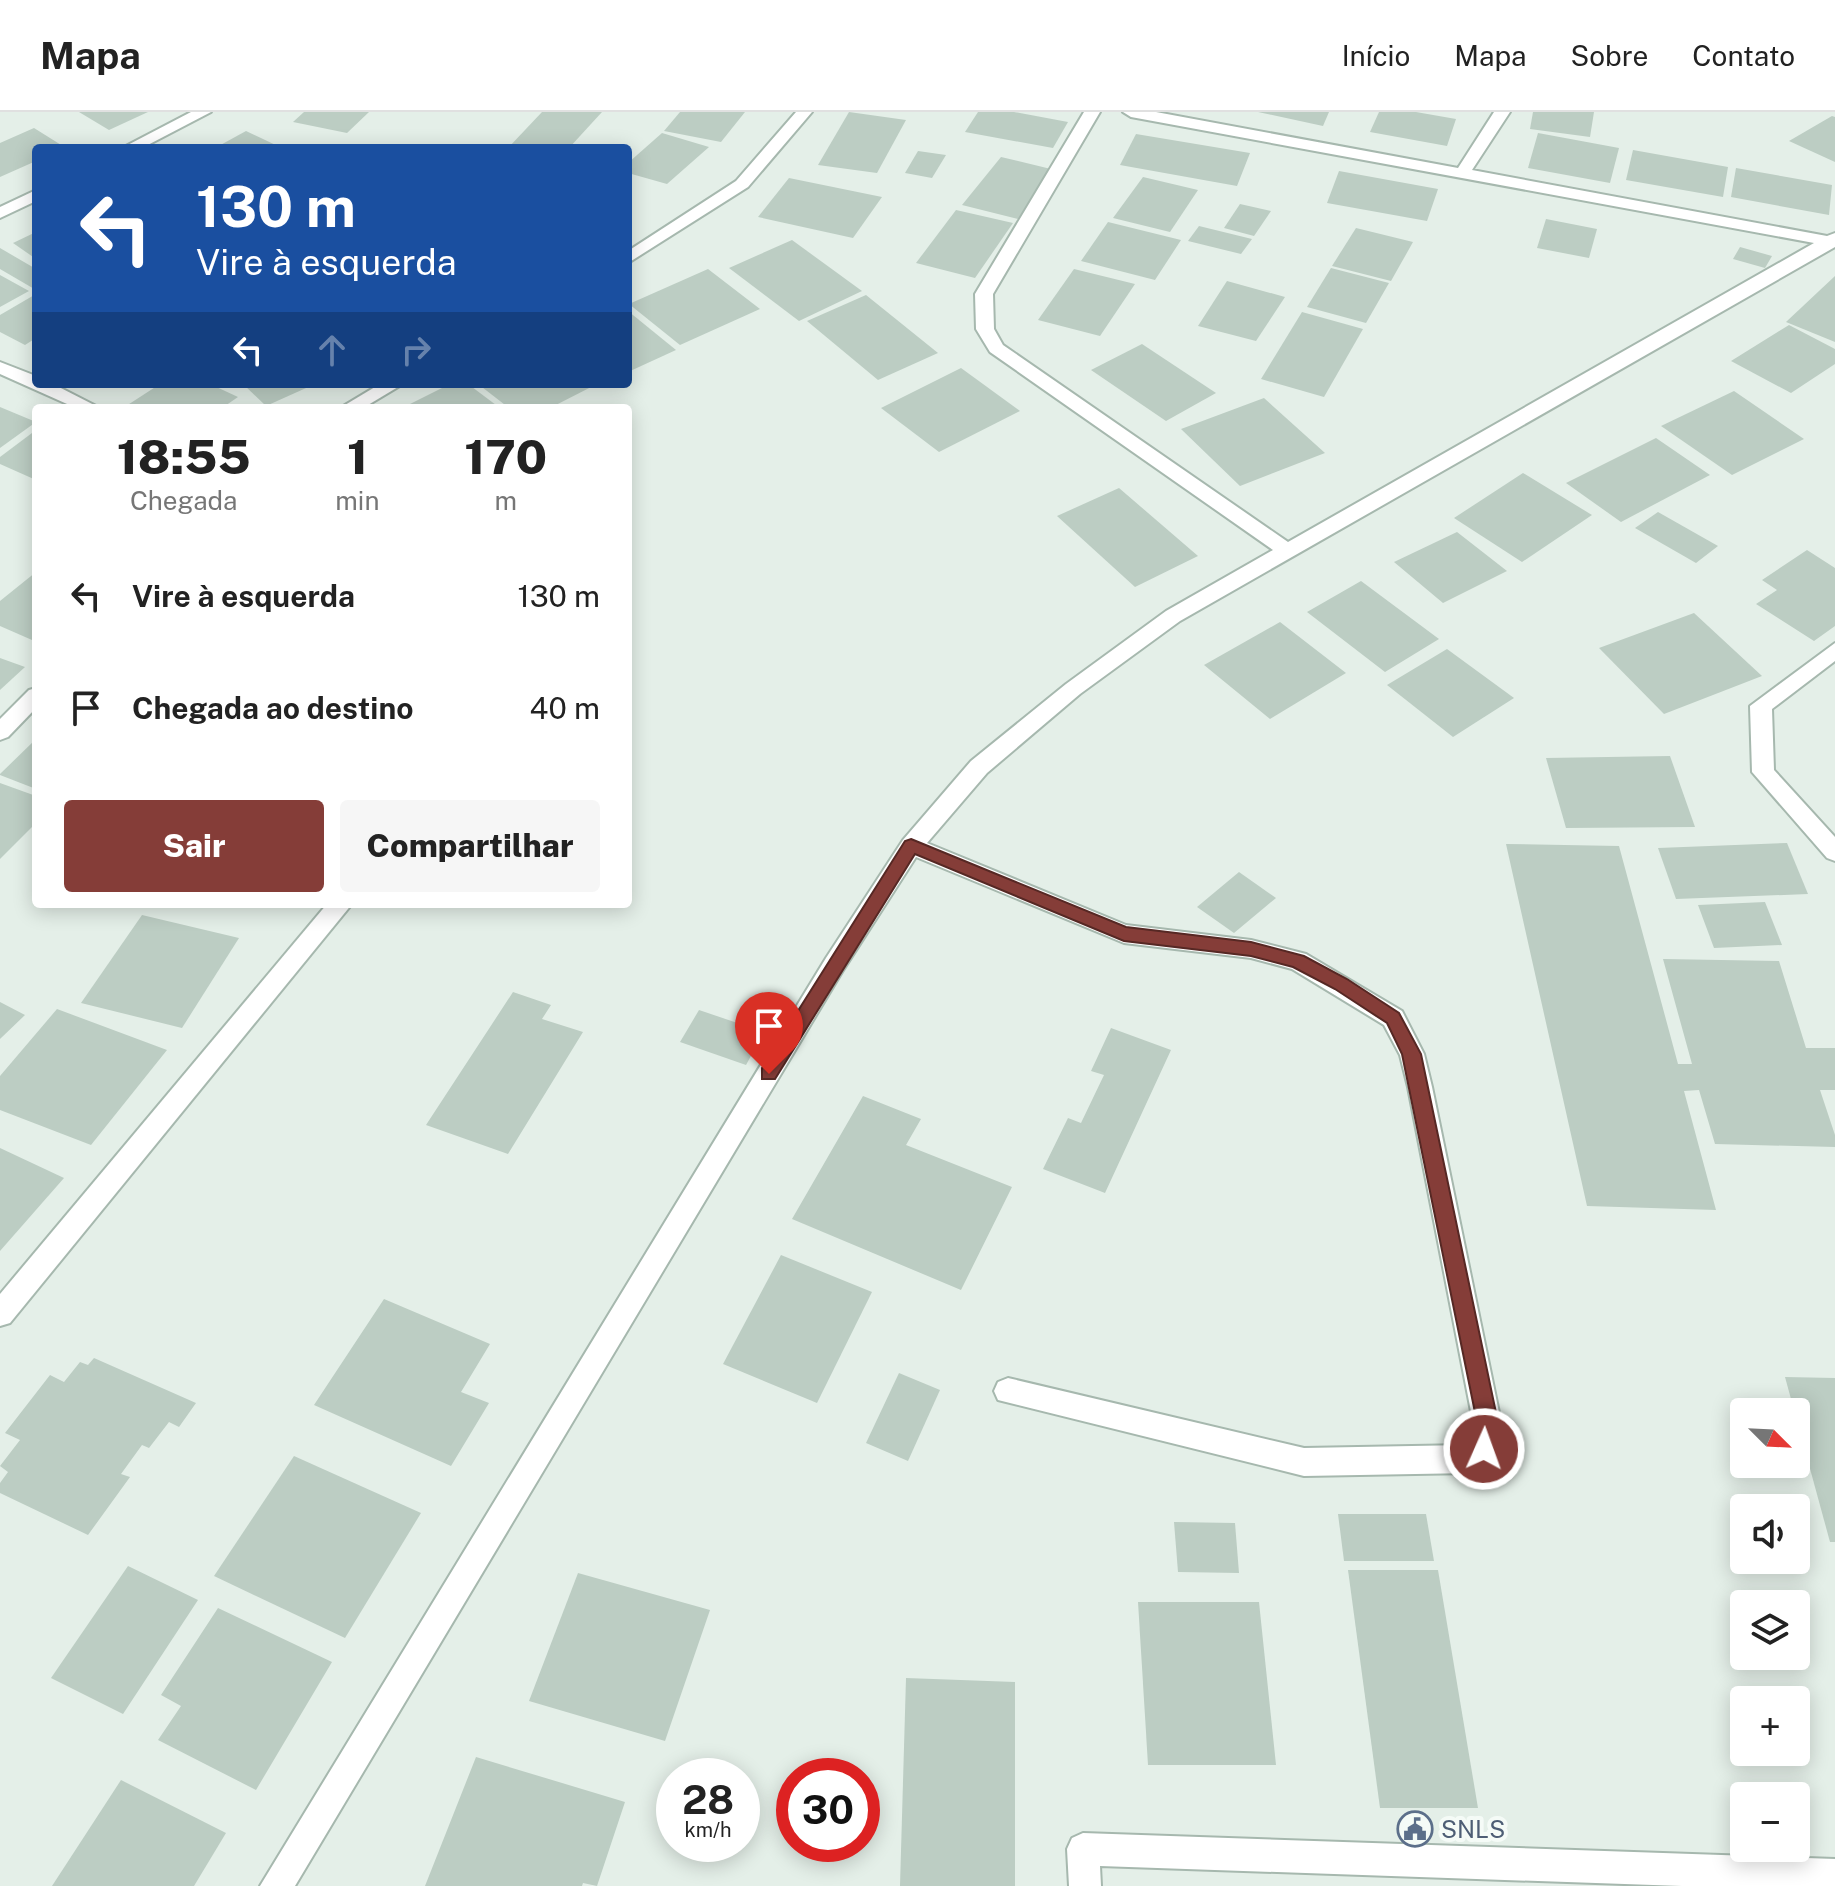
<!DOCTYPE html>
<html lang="pt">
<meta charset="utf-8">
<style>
:root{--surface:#fff;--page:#f6f6f6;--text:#222;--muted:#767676;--line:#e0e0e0;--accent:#853d38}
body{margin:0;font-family:"Public Sans",sans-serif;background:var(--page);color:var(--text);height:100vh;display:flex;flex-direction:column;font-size:30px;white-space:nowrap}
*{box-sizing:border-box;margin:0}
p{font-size:26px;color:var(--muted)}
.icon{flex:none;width:44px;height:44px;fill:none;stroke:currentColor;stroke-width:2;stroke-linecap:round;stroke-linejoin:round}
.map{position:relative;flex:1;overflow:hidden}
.details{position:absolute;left:32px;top:292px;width:600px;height:504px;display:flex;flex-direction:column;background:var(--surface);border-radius:8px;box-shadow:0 4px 20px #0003}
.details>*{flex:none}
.top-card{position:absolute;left:32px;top:32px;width:600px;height:244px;border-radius:8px;box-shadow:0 4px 20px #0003;background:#1a4fa0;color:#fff;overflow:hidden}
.needle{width:52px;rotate:114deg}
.buttons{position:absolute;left:1730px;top:1286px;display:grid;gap:16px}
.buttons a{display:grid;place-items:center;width:80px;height:80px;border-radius:8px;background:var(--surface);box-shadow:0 4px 20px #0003;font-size:40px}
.speed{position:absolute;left:656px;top:1646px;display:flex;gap:16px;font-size:40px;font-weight:700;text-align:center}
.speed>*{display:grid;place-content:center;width:104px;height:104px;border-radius:50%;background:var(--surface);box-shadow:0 4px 20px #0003;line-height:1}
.speed small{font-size:20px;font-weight:400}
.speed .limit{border:12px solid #d22;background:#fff;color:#111}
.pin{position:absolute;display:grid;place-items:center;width:68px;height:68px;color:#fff;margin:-82px -34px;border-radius:50% 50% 50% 0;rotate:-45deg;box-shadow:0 0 8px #0007}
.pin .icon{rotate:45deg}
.me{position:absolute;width:88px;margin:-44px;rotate:2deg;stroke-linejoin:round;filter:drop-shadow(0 0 6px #0008)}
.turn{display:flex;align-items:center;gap:28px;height:168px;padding:0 32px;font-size:36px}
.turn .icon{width:104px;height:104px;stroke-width:2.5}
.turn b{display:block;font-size:56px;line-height:68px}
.lanes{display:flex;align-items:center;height:76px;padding:0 32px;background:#0003;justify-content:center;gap:40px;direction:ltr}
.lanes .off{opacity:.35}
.eta{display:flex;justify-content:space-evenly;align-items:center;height:136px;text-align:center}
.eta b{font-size:48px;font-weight:800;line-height:56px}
.primary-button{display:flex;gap:16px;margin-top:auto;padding:16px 32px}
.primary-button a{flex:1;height:92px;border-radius:8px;background:var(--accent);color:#fff;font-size:32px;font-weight:800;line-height:92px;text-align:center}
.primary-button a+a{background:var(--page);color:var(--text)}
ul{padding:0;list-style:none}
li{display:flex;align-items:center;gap:24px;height:112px;padding:0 32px}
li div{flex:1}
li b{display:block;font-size:30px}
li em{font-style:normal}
header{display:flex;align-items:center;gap:48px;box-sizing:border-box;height:112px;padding:0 40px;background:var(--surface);border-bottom:2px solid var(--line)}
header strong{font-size:38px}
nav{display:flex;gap:44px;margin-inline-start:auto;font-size:28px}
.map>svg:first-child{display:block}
</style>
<header>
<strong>Mapa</strong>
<nav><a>Início</a><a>Mapa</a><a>Sobre</a><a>Contato</a></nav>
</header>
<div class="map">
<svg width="1835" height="1774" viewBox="0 0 1835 1774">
<rect width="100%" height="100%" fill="#e4efe8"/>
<g fill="#bccdc3">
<path d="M79 0H148L109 18Z"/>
<path d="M304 0H369L347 21 293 10Z"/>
<path d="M542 0H602L569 36H508Z"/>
<path d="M680 0H745L721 30 664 19Z"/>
<path d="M849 0 906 8 877 61 818 53Z"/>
<path d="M978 0H1014L1068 10 1053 36 965 20Z"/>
<path d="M1258 0H1329L1323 14Z"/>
<path d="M1379 0H1416L1456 7 1447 34 1370 20Z"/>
<path d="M1533 0H1594L1590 25 1530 17Z"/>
<path d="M1832 4 1835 5V50L1789 29Z"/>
<path d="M34 16 66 36H36V49L0 65V31Z"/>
<path d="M246 19 282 36H215Z"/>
<path d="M662 21 709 35 667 72 628 61V51Z"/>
<path d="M1538 21 1619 36 1610 71 1528 56Z"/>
<path d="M1136 22 1250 41 1237 74 1120 53Z"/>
<path d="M1633 38 1728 55 1723 85 1626 68Z"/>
<path d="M918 39 946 43 932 66 905 61Z"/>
<path d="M1001 45 1055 58 1018 107 962 93Z"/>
<path d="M1736 56 1832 73 1829 103 1731 85Z"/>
<path d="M1339 59 1438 77 1427 109 1327 91Z"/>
<path d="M1143 65 1198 78 1170 120 1113 106Z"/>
<path d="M789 66 882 85 853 126 758 105Z"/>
<path d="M1240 92 1271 99 1254 124 1224 116Z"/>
<path d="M956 98 1013 111 975 166 916 151Z"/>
<path d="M1546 107 1597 117 1589 146 1537 136Z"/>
<path d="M1108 110 1181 128 1155 168 1081 149Z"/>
<path d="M1199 114 1252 127 1241 142 1188 129Z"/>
<path d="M1356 116 1413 130 1391 169 1332 154Z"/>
<path d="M36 120V147L13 131Z"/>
<path d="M792 128 862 179 799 209 729 156Z"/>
<path d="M1740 135 1772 144 1765 156 1733 147Z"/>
<path d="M0 136 36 157V178L0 157Z"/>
<path d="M1331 156 1389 171 1366 211 1307 195Z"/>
<path d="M708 157 760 197 680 233 629 192Z"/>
<path d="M1074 157 1135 172 1100 224 1038 208Z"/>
<path d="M0 163 29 179 0 195Z"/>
<path d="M1835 164V230L1786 210Z"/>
<path d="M1227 169 1285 185 1256 229 1198 214Z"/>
<path d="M36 182V226L25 233 0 220V203Z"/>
<path d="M866 183 938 241 878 268 807 209Z"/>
<path d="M628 199 676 238 628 260Z"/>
<path d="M1302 200 1363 217 1324 285 1261 267Z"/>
<path d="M1789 213 1835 237V252L1791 281 1731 249Z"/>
<path d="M1142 232 1216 281 1166 309 1091 258Z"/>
<path d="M961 256 1020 299 939 340 881 296Z"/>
<path d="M160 272H210L238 285 222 296H123Z"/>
<path d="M243 272H315L266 294Z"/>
<path d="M450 272H468L500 296H402Z"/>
<path d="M478 272H597L550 296H509Z"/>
<path d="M1734 279 1804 327 1732 363 1661 314Z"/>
<path d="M1264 286 1325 341 1240 374 1181 317Z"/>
<path d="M0 295 36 310 0 336Z"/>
<path d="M36 318V368L0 352V345Z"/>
<path d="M1656 326 1710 363 1621 410 1566 371Z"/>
<path d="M1523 361 1592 403 1522 450 1454 406Z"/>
<path d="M1119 376 1198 444 1135 475 1057 404Z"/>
<path d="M1658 400 1718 434 1696 451 1635 416Z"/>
<path d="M1457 420 1507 459 1443 491 1394 450Z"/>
<path d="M1807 438 1835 456V514L1814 529 1756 492 1777 478 1762 468Z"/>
<path d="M36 460V525L32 528 0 514V489Z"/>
<path d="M1361 469 1439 527 1385 560 1307 500Z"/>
<path d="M1694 501 1762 564 1664 602 1599 536Z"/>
<path d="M1280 510 1346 561 1270 607 1204 553Z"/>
<path d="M1447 537 1514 586 1453 625 1387 573Z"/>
<path d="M0 546 25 555 0 578Z"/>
<path d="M36 627V677L0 663V662Z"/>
<path d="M1670 644 1695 715 1566 716 1546 646Z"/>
<path d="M0 671 36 684V711L0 747Z"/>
<path d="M1787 731 1808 782 1676 787 1658 736Z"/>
<path d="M1506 732 1619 734 1678 952H1692L1663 847 1779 849 1806 936H1835V978H1820L1835 1023V1035L1715 1032 1699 978 1684 979 1716 1098 1587 1094Z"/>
<path d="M1239 760 1276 786 1234 821 1197 795Z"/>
<path d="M1765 790 1782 833 1714 836 1698 793Z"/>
<path d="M142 803 239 826 182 916 81 891Z"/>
<path d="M513 880 551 893 542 907 583 920 508 1042 426 1013Z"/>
<path d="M0 890 25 903 0 927Z"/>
<path d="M57 897 167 938 91 1033 0 998V964Z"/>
<path d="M699 898 764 920 746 953 680 930Z"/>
<path d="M1111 916 1171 938 1105 1081 1043 1057 1068 1006 1081 1011 1104 963 1091 959Z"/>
<path d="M863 984 921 1007 906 1033 1012 1075 961 1178 792 1107Z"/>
<path d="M0 1036 64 1066 0 1139Z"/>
<path d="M781 1143 872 1180 817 1291 723 1252Z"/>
<path d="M384 1187 490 1232 461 1280 489 1291 451 1354 314 1293Z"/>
<path d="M94 1246 196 1291 179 1315 169 1310 149 1336 142 1333 121 1362 130 1365 88 1423 0 1381V1371L8 1360 0 1354 20 1328 5 1321 50 1263 64 1270 80 1250 88 1253Z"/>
<path d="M899 1261 940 1278 908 1349 866 1331Z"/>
<path d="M1785 1265 1835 1266V1430H1830Z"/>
<path d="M294 1344 421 1401 345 1526 214 1464Z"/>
<path d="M1338 1402H1426L1434 1449H1344Z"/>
<path d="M1174 1410 1235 1411 1239 1461 1178 1460Z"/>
<path d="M128 1454 198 1488 123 1602 51 1566Z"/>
<path d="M1348 1458H1438L1478 1696H1380Z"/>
<path d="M578 1461 710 1498 665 1629 529 1589Z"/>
<path d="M1138 1490H1259L1276 1653H1148Z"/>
<path d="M218 1496 332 1550 256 1678 158 1628 181 1594 161 1583Z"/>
<path d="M906 1566 1015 1570V1774H900Z"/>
<path d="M476 1645 625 1690 597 1774 583 1771 582 1774H425Z"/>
<path d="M121 1668 226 1721 194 1774H52Z"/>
</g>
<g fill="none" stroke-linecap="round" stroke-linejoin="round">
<defs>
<path id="service" d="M1083 1721 1835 1747V1774H1682L1100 1754 1101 1774H1069L1067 1737 1072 1726Z"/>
<g id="minor">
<path d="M191 0H211L142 36H122Z"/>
<path d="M796 0H812L748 75 628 151V139L736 69Z"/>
<path d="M1084 0H1100L993 182 994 217 1003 233 1288 430 1814 131 1131 5 1123 0H1156L1458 56 1494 0H1510L1472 58 1827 124 1835 121V135L1180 509 1080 582 987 661 927 731 1126 813 1251 828 1306 842 1402 899 1424 942 1432 975 1503 1320 1494 1347 1471 1361 1304 1364 998 1288 994 1279 998 1270 1008 1266 1304 1336 1466 1333 1475 1320 1408 975 1400 943 1384 913 1292 857 1251 846 1124 831 916 745 842 860 295 1774H260L826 846 903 728 971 649 1066 572 1166 499 1273 438 990 240 976 217 975 182Z"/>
<path d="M36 78V89L0 106V95Z"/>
<path d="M0 250 36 264V272H53L100 296H76L0 262Z"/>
<path d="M380 272H403L363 296H340Z"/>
<path d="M1835 531V549L1772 597 1774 658 1835 725V749L1827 746 1752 660 1750 594Z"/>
<path d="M36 576V596L8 625 0 628V607L29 578Z"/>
<path d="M327 792H352L10 1211 0 1214V1182Z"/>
</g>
</defs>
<use href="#service" stroke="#a6b8ae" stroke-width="4"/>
<use href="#minor" stroke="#a6b8ae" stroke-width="4"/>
<use href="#service" fill="#fff" fill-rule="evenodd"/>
<use href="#minor" fill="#fff" fill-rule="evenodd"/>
</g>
<path fill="#853d38" stroke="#562824" stroke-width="2" d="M911 727 1126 815 1251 830 1304 844 1347 867 1399 901 1421 942 1500 1320 1491 1345 1484 1348 1476 1345 1473 1337 1479 1320 1402 942 1387 911 1335 877 1293 855 1251 844 1124 829 915 742 775 967H762V956L905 729Z"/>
<defs>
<symbol id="civic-ring" viewBox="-11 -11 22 22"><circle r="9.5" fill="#f5fbf7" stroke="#5c6f8a" stroke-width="1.5"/><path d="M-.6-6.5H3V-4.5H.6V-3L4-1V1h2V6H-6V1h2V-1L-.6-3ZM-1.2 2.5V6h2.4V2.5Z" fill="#5c6f8a"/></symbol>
</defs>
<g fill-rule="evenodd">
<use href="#civic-ring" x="1395" y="1697" width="40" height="40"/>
</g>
<g text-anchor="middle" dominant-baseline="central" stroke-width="8" stroke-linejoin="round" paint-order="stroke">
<g font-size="24" fill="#4e5e75" stroke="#f5fbf7" text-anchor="start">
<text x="1441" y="1717">SNLS</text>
</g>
</g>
</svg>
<div class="buttons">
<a><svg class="needle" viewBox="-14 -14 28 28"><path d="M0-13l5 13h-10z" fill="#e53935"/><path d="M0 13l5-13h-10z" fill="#767676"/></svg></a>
<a><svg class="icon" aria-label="sound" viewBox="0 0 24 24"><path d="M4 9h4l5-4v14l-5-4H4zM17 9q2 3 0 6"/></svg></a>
<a><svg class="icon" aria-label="layers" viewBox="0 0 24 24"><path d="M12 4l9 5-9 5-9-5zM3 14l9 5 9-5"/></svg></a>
<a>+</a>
<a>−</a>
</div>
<div class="speed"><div>28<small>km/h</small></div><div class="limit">30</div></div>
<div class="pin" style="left:769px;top:962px;background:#d93025"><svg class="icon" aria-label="arrive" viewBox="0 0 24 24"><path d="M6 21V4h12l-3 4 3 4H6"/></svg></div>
<svg class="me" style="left:1484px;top:1337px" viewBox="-20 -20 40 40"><circle r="17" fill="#853d38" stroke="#fff" stroke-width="3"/><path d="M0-11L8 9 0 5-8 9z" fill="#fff"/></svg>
<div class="top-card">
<div class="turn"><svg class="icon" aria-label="left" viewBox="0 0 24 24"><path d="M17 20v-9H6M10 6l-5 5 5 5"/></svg><div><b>130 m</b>Vire à esquerda</div></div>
<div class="lanes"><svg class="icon" aria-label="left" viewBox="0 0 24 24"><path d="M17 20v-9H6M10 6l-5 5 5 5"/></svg><svg class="icon off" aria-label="ahead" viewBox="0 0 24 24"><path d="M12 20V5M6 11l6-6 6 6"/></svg><svg class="icon off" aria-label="right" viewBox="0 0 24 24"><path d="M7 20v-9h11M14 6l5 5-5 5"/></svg></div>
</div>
<section class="details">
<div class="eta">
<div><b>18:55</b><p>Chegada</p></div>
<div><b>1</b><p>min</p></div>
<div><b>170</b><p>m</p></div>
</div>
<ul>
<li><svg class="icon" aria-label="left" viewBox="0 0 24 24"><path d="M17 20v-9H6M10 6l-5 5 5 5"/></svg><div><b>Vire à esquerda</b></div><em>130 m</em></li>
<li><svg class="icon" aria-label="arrive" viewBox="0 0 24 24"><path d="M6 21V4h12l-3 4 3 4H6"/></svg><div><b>Chegada ao destino</b></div><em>40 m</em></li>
</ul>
<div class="primary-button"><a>Sair</a><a>Compartilhar</a></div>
</section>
</div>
